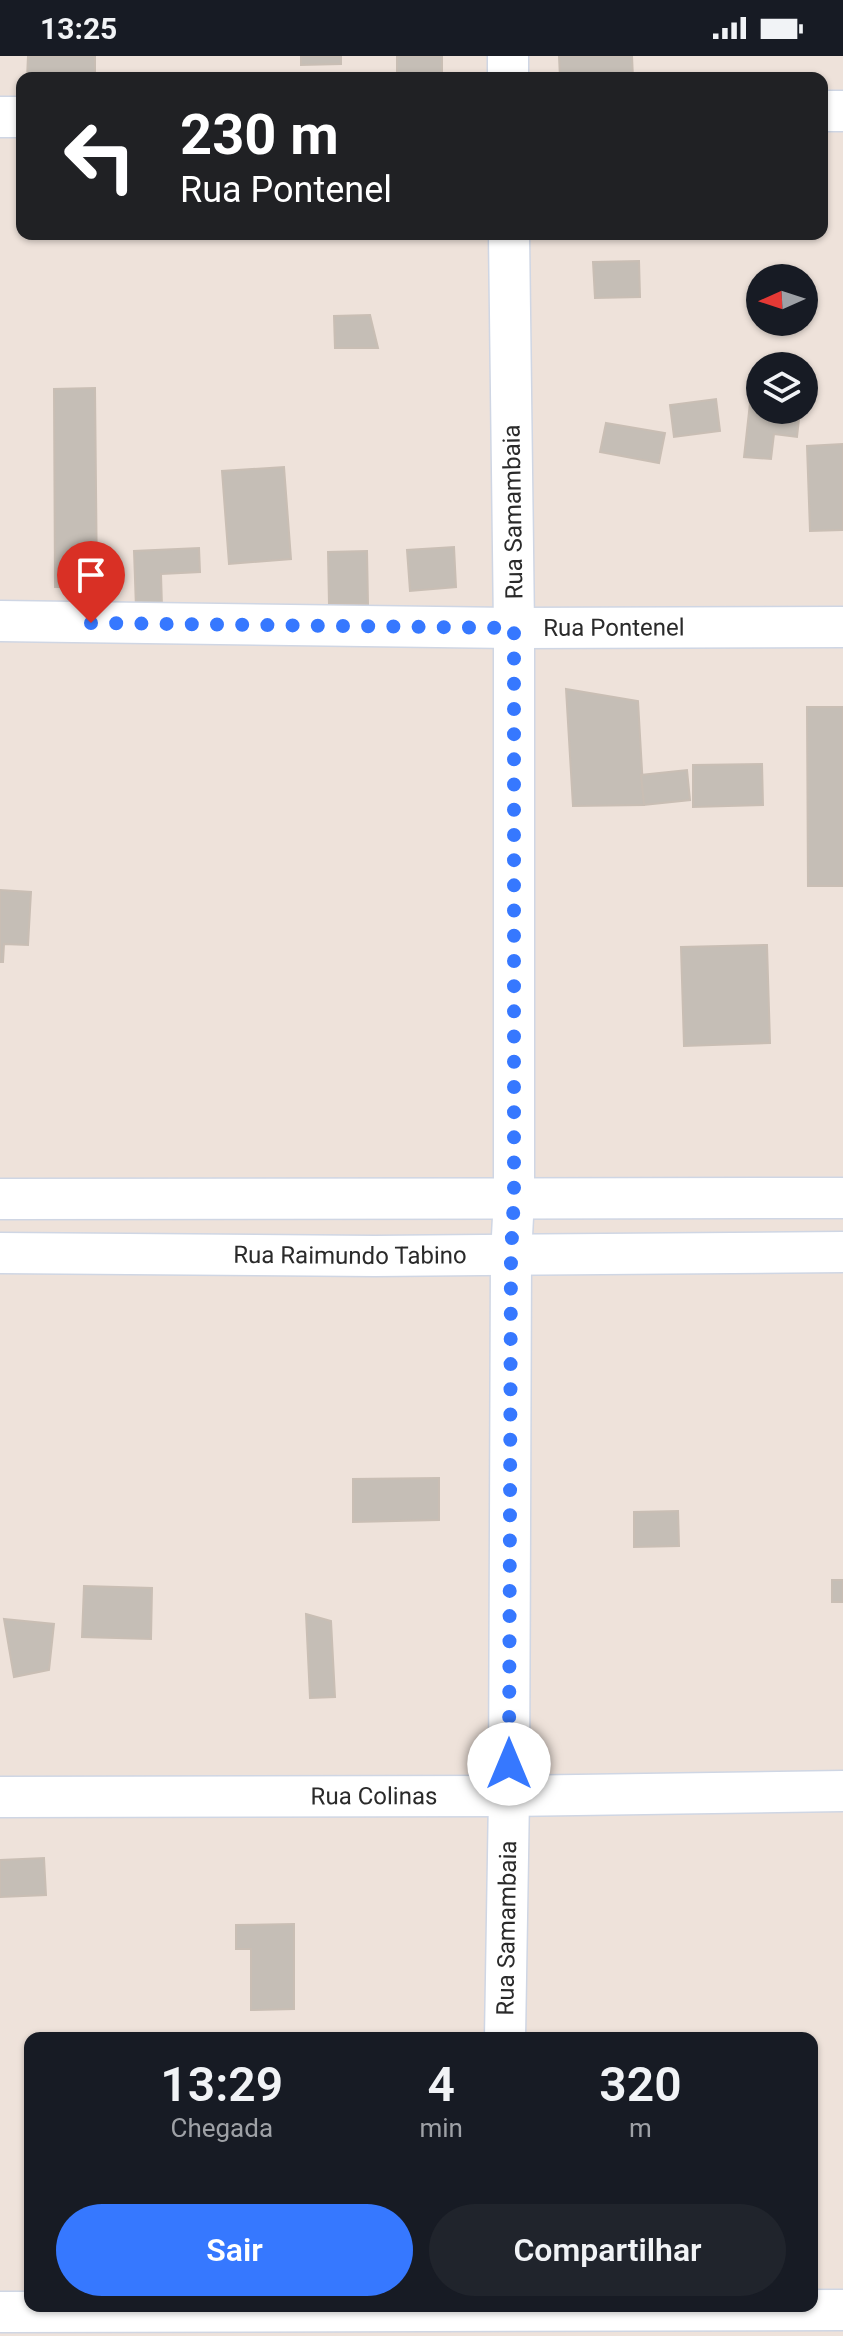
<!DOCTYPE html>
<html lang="pt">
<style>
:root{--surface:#171b24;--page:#20242c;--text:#f1f3f6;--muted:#9ea1a6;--accent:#3678ff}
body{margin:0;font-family:Roboto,sans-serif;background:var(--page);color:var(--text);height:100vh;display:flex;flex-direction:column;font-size:30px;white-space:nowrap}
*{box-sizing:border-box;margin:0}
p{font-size:26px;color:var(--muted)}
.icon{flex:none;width:44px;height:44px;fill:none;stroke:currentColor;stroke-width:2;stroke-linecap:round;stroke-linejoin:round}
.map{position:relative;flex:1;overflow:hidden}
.panel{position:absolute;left:24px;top:1976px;width:794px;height:280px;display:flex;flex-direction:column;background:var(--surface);border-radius:16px;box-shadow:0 2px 6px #0004}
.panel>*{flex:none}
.banner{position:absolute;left:16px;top:16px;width:812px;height:168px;border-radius:16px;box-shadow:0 2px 6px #0004;background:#202124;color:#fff;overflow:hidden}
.needle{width:52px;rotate:267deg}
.tools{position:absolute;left:746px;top:208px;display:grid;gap:16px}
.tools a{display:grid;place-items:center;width:72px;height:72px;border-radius:50%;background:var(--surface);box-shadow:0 2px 6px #0004;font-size:40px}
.pin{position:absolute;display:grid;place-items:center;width:68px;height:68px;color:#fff;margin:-82px -34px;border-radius:50% 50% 50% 0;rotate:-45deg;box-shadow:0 0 8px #0007}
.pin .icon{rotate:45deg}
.me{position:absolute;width:88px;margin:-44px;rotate:0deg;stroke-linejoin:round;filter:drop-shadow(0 0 6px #0008)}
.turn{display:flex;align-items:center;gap:28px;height:168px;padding:0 32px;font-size:36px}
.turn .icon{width:104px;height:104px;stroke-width:2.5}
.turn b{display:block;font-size:56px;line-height:68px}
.eta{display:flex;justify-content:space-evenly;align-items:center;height:136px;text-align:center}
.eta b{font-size:48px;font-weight:600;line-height:56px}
.cta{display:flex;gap:16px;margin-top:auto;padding:16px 32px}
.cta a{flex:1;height:92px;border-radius:48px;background:var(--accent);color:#fff;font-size:32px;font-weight:600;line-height:92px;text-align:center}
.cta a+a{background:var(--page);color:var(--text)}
.status{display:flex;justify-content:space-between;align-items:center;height:56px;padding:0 40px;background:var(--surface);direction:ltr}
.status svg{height:22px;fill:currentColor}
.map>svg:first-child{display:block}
</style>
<div class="status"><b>13:25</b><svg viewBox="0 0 49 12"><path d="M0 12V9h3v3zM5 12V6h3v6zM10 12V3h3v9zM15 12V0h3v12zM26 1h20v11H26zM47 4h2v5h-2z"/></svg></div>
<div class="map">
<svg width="843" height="2280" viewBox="0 0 843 2280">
<rect width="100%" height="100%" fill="#eee2da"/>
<g fill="#c5beb6" stroke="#c9beb4" stroke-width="2">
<path d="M28 0H95V22H27Z"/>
<path d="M301 0H341V8L301 9Z"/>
<rect x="397" y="0" width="45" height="22"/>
<path d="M559 0H632L633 22H560Z"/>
<path d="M639 205 640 241 595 242 593 206Z"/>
<path d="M370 259 378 292H335L334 260Z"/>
<path d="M95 332 97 531H55L54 333Z"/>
<path d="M716 343 720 375 674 381 670 349Z"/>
<path d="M750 347 760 349V354H800L797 381 774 378 771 403 744 401Z"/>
<path d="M606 367 665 377 659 407 600 396Z"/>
<path d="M843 388V474L810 475 807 390Z"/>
<path d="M284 411 291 503 229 508 222 415Z"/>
<path d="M454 491 456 531 410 535 407 494Z"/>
<path d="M199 492 200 516 161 518 162 551 136 552 134 495Z"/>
<path d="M367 495 368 548H329L328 496Z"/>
<path d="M566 633 638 645 644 749 573 750Z"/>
<path d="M807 651H843V830H808Z"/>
<path d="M762 708 763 749 693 751V709Z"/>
<path d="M687 714 690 744 644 749 641 719Z"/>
<path d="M0 834 31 836 28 889 4 888 3 906H0Z"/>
<path d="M767 889 770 987 684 990 681 891Z"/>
<path d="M439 1422V1464L353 1466V1423Z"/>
<path d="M678 1455 679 1490 634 1491V1456Z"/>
<rect x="832" y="1524" width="11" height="22"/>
<path d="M84 1530 152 1532 151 1583 82 1581Z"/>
<path d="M306 1558 331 1565 335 1641 310 1642Z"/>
<path d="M4 1563 54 1568 49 1614 14 1621Z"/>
<path d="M44 1802 46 1839 0 1841V1804Z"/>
<path d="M294 1868V1953L251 1954V1893H236V1869Z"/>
</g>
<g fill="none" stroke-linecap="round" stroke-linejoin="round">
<defs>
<g id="minor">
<path d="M508 22V0"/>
<path d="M822 55H843"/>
<path d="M0 61H22"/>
<path id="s1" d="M0 565 514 572 843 571"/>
<path d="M0 1143 843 1142"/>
<path id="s2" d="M0 1197 375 1200 843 1196"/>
<path id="s3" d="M0 1741 509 1740 843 1735"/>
<path id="s4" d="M505 1982 509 1740 511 1199 514 1142V572L509 178"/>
<path d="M0 2256 843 2254"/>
</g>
</defs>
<use href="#minor" stroke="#cfd6e4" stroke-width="43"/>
<use href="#minor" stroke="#fff" stroke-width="40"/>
</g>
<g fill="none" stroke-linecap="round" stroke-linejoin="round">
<path stroke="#3678ff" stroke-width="14" stroke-dasharray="0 25.2" d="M91 567 514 572V1142L511 1199 509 1708"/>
</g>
<g text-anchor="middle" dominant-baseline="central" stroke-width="8" stroke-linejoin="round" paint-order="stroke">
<g font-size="24" fill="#2a2a2a" stroke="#fff">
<text transform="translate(513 456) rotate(-91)">Rua Samambaia</text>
<text stroke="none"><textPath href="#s1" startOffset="614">Rua Pontenel</textPath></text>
<text stroke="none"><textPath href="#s2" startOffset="350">Rua Raimundo Tabino</textPath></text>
<text stroke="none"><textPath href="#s3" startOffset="374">Rua Colinas</textPath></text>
<text stroke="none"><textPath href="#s4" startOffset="110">Rua Samambaia</textPath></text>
</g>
</g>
</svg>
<div class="tools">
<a><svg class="needle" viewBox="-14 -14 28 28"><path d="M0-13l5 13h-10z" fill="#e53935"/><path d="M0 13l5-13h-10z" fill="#9ea1a6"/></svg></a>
<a><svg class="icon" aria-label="layers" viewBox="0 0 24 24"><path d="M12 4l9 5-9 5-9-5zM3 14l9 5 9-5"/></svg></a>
</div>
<div class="pin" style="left:91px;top:567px;background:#d93025"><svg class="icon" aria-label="arrive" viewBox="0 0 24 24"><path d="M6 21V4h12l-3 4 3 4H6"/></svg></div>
<svg class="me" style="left:509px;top:1708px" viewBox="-20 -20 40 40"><circle r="19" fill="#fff"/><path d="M0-13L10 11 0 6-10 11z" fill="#3678ff"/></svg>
<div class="banner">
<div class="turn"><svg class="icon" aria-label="left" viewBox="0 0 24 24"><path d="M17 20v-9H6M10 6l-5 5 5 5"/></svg><div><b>230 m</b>Rua Pontenel</div></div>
</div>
<section class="panel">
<div class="eta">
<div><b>13:29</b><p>Chegada</p></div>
<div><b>4</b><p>min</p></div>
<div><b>320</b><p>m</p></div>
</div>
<div class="cta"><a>Sair</a><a>Compartilhar</a></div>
</section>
</div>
